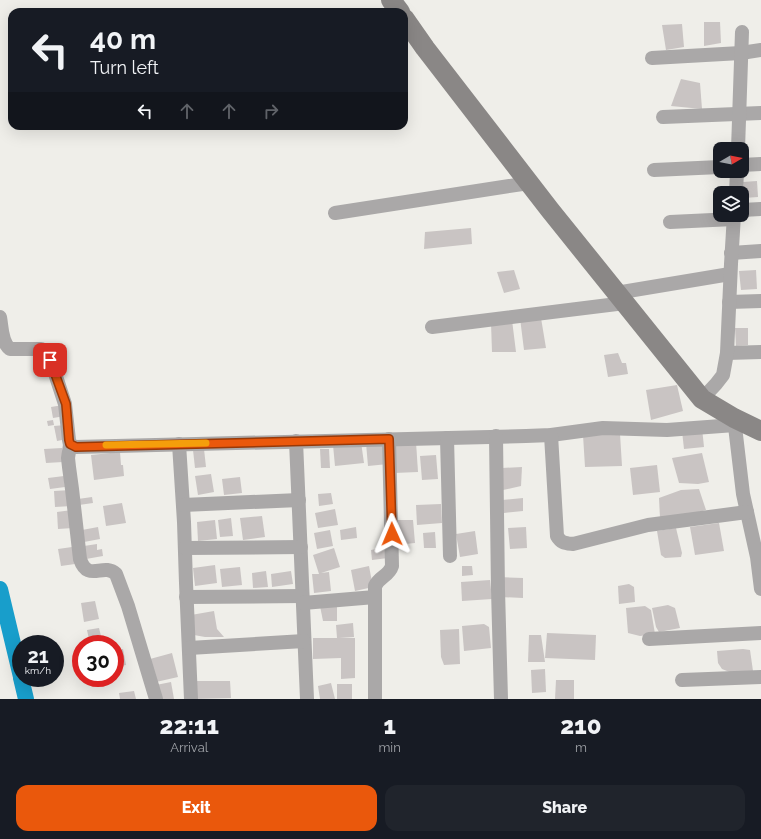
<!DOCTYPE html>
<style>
:root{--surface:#171b24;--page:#20242c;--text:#f1f3f6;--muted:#9ea1a6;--accent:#ea580c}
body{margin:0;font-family:Raleway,sans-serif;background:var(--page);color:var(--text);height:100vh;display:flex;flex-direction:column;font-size:15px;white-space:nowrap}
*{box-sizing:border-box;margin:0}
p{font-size:13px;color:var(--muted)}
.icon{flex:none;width:22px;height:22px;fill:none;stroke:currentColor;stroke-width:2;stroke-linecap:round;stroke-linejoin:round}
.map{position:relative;height:699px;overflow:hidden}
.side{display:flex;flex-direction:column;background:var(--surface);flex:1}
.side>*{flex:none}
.banner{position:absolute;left:8px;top:8px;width:400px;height:122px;border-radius:12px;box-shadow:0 4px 16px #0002;background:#171b24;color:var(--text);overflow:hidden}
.needle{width:26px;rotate:80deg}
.controls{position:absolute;left:713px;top:142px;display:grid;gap:8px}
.controls a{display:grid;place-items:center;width:36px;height:36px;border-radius:8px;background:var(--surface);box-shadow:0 4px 16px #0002;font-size:20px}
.speed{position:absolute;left:12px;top:635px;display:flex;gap:8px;font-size:20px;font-weight:700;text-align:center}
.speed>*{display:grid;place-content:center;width:52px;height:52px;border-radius:50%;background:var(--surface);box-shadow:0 4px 16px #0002;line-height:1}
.speed small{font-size:10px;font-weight:400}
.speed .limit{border:6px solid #d22;background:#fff;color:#111}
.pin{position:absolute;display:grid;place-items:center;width:34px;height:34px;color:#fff;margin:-17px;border-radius:8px;box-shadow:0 2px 6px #0006}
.me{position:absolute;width:44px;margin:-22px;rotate:359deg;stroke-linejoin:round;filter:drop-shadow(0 0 3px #0008)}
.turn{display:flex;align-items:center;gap:14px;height:84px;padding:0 16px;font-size:18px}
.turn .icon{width:52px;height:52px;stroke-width:2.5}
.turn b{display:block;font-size:28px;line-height:34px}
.lanes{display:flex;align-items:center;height:38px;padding:0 16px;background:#0003;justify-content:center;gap:20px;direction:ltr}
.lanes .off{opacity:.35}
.eta{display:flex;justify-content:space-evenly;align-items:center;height:68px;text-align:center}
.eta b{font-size:24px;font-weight:800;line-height:28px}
.cta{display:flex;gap:8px;margin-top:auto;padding:8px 16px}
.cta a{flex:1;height:46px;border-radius:12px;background:var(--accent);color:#fff;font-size:16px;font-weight:800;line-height:46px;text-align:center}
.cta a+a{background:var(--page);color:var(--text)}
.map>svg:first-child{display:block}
</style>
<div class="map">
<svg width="761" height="699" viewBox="0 0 761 699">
<rect width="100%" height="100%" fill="#efeee9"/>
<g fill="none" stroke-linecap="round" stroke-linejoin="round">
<g stroke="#189ecb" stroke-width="16">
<path d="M0 589 21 677"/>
<path d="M21 678 26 699"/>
</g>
</g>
<g fill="#c9c4c3">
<path d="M704 22H720L721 43 704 46Z"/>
<path d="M682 24 684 47 666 50 662 25Z"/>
<path d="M681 79 700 83 702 109 671 106Z"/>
<path d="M757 181 758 197 744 198 743 182Z"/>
<path d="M471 228 472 244 424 249 425 232Z"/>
<path d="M514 270 520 289 504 293 497 272Z"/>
<path d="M756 270 757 289 741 290 739 271Z"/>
<path d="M520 318H541L546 348 524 350Z"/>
<path d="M512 320 516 352H492L491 323Z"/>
<path d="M735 328H748V345L736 346Z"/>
<path d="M618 353 622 363H626L628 374 608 377 604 355Z"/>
<path d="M677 385 683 411 651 420 646 390Z"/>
<path d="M63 405 65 416 53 418 51 407Z"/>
<path d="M53 420 54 425 48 426 47 421Z"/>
<path d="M65 425 67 439 57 441 54 426Z"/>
<path d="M702 428 704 447 684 449 682 431Z"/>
<path d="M620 434 622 466 585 467 583 435Z"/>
<path d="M386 441 388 464 368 466 366 443Z"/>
<path d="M361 442 364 463 335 466 333 445Z"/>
<path d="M416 442 418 472 394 473 393 443Z"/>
<path d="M62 448 63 462 46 463 44 449Z"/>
<path d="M204 449 206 467 195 468 193 450Z"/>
<path d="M320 449H329L330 468H321Z"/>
<path d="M120 452 121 465H123L124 476 94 480 91 455Z"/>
<path d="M702 453 709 482 698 484 679 483 672 458Z"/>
<path d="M436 455 438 479 422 480 420 456Z"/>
<path d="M657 465 660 492 633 495 630 468Z"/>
<path d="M522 467 521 486 503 490 502 468Z"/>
<path d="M211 474 214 492 198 495 195 476Z"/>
<path d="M64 476 65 487 50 489 48 478Z"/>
<path d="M240 477 242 493 224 495 222 479Z"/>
<path d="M699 489 706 510 680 517 660 518 659 498 681 490Z"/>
<path d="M71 490 72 506 55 507 54 491Z"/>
<path d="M331 493 333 504 319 506 318 494Z"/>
<path d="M92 497 93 503 79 505 78 499Z"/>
<path d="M523 498V511L504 513 502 500Z"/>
<path d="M122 503 126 523 106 526 103 506Z"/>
<path d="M441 504 442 523 417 525 416 505Z"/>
<path d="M335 509 338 525 318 528 315 513Z"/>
<path d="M72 510 73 528 58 529 57 512Z"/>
<path d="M262 516 265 537 243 540 240 518Z"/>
<path d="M231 518 233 536 220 537 218 520Z"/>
<path d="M215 520 217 539 198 541 197 522Z"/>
<path d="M394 520H413L415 543 395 545Z"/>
<path d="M719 523 724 551 695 555 690 527Z"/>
<path d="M98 527 100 539 84 542 82 530Z"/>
<path d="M356 527 357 538 341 540 340 530Z"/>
<path d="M526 527 527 548 510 549 508 528Z"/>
<path d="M676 528 682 553 681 557 665 558 661 555 657 531Z"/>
<path d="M330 530 333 546 317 549 314 533Z"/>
<path d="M475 531 478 554 460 557 456 534Z"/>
<path d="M435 532 436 548H424L423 533Z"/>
<path d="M97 544V550L102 549 103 556 86 559 84 546Z"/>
<path d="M72 547 75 564 61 566 58 549Z"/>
<path d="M386 547 388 558 372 560 371 550Z"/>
<path d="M334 548 340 567 321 573 329 572 331 591 314 593 312 574H319L313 555Z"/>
<path d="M215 565 217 583 195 586 193 568Z"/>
<path d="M369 566 373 587 355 591 351 570Z"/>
<path d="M462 566H472L473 575 462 576Z"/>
<path d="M240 567 242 585 222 587 220 569Z"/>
<path d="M266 571 268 587 253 588 252 573Z"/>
<path d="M291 571 293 584 272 587 271 574Z"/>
<path d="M499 577 523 578V598L500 597Z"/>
<path d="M490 580 492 599 462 601 461 582Z"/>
<path d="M629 584 634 587 635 602 619 604 618 586Z"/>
<path d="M95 601 99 619 84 622 81 603Z"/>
<path d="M337 604V621H323L320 606Z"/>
<path d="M668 605 675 608 680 628 659 632 656 627 652 608Z"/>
<path d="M645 606 651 610 655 634 640 636 628 633 626 608Z"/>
<path d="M214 611 217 629 224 637H205L194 635 191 615Z"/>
<path d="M353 623 354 637 339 638H355V678L341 679V658L313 659V638H337L336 625Z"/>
<path d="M484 624 489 627 491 648 464 651 462 626Z"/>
<path d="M99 628 103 644H90L87 630Z"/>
<path d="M459 629 460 664 444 665 441 657 440 630Z"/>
<path d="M547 633 596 635 595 660 545 658Z"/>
<path d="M529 635H541L545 662H528Z"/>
<path d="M123 649 126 665 115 667V651Z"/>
<path d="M743 649 750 650 753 671 732 673 722 669 718 663 717 651Z"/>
<path d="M172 653 178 677 156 682 150 659Z"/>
<path d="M545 669 546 692 532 693 531 670Z"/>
<path d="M556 680H574V699H555Z"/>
<path d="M195 681H230L231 698 195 699Z"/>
<path d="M171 682 174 699H158L156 685Z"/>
<path d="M331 683 335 699H320L318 686Z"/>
<rect x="337" y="684" width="15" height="15"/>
<path d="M134 691 136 699H120L119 693Z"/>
</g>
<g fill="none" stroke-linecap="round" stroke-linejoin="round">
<g stroke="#aaa8a8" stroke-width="14">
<path d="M652 58 741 53 761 50"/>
<path d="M663 117 761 113"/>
<path d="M738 149 742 32"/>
<path d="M742 165 761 164"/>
<path d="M654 170 720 167"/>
<path d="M736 193 737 171"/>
<path d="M742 210 761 209"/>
<path d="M335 213 529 183"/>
<path d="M670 222 734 219"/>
<path d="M731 253 761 251"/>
<path d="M616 293 730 274"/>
<path d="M729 302 761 301"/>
<path d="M0 317C2 327 1 342 10 349H41L46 351 49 355 65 404 69 440 70 445 76 447 526 436 551 435 603 428 667 430 735 425"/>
<path d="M432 327 625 303"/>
<path d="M727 353 761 352"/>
<path d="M702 399 716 384 723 375 727 353 731 264 734 215"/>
<path d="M734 418 743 494 757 557 761 589"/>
<path d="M551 435 557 536C561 543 565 543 573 544L648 525 747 512"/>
<path d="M496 436 498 590 501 699"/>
<path d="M447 438 450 556"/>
<path d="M296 441 307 699"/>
<path d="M179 444 184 522 186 583 191 699"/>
<path d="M70 445 68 458 69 467 72 489 80 559C88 583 103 562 116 574L128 606 156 699"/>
<path d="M183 505 299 500"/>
<path d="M185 548 301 547"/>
<path d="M186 597 302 596"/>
<path d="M303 603 375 597"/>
<path d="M649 639 761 633"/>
<path d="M189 648 304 641"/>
<path d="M682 680 761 677"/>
<path d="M375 699V586C380 576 389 576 392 566L389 439"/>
</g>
<g stroke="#8a8786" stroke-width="20">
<path d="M391 0 400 12"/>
<path d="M404 18 425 48 550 210 702 399 734 418 761 431"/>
</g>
</g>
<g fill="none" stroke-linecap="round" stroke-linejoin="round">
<defs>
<path id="route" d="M50 360 66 404 69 440 70 444 76 447 389 439 392 534"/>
</defs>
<use href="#route" stroke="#983908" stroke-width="10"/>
<use href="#route" stroke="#ea580c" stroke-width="7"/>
<path stroke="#f59e0b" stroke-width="7" d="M106 445 206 443"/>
</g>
</svg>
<div class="controls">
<a><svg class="needle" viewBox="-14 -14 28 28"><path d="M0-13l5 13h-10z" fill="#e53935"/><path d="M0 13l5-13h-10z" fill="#9ea1a6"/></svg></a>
<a><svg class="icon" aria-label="layers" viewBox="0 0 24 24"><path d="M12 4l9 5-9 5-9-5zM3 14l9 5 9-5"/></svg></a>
</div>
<div class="speed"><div>21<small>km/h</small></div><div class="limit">30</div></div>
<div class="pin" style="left:50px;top:360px;background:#d93025"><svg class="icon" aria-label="arrive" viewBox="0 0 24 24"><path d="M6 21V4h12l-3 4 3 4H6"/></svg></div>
<svg class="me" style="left:392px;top:534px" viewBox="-20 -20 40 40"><path d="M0-17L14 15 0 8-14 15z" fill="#ea580c" stroke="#fff" stroke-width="4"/></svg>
<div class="banner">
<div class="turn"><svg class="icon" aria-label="left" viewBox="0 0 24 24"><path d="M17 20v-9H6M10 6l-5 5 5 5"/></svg><div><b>40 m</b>Turn left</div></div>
<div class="lanes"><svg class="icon" aria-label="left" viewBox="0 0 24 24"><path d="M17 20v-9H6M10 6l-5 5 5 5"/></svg><svg class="icon off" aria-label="ahead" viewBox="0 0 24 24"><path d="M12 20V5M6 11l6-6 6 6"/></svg><svg class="icon off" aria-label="ahead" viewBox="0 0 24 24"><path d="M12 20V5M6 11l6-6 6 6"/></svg><svg class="icon off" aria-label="right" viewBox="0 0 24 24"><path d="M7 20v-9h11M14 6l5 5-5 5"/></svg></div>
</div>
</div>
<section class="side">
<div class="eta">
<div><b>22:11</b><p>Arrival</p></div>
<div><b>1</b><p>min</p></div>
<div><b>210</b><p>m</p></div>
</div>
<div class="cta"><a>Exit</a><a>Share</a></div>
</section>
